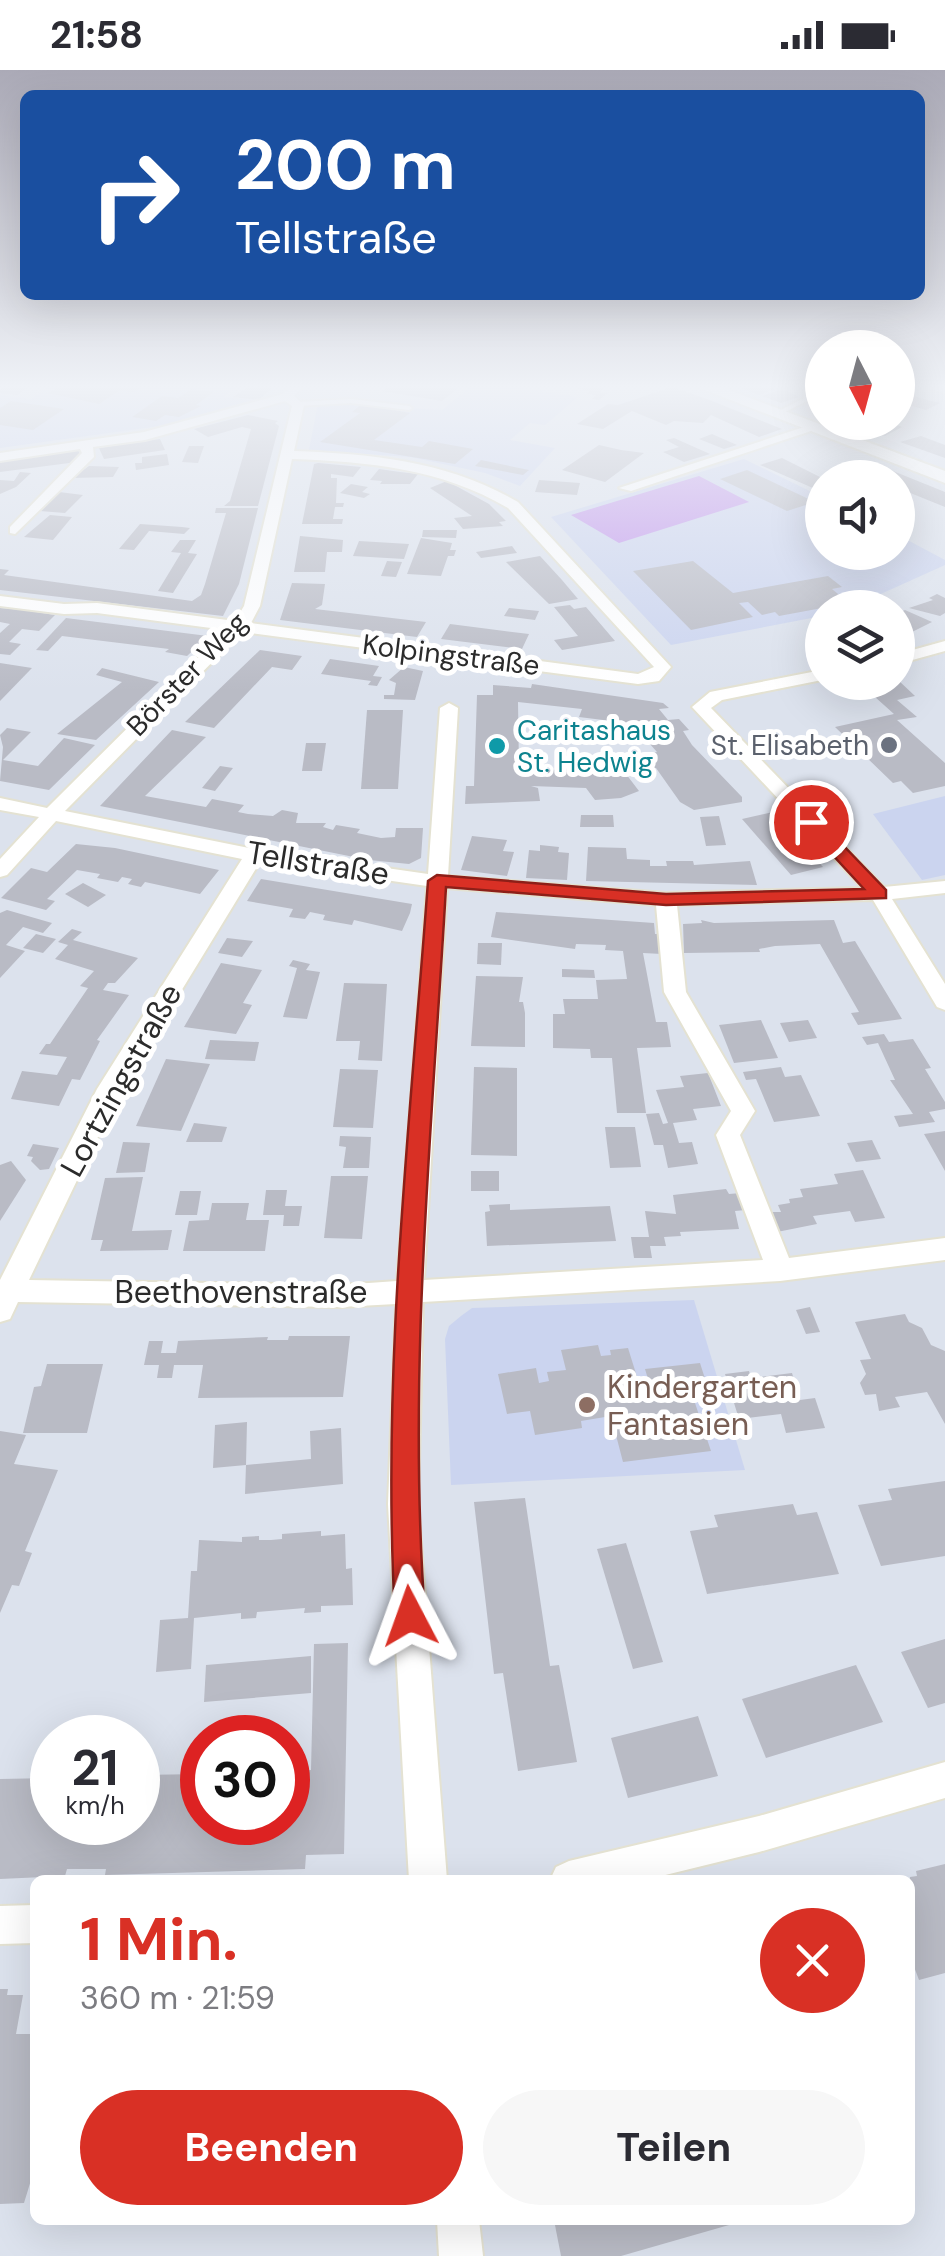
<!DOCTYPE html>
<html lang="de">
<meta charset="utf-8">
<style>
:root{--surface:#fff;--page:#f7f7f7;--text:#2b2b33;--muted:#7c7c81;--accent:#d93025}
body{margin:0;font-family:"DM Sans",sans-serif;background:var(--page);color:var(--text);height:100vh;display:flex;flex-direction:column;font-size:38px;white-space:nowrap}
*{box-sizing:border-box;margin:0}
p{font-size:32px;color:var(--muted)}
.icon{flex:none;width:55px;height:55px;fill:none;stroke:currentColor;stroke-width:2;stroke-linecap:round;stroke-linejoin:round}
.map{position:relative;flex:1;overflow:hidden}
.details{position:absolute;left:30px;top:1805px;width:885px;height:350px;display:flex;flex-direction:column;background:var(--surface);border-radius:15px;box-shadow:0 10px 40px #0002}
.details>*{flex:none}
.hud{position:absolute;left:20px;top:20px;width:905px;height:210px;border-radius:15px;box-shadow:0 10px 40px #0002;background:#1a4fa0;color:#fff;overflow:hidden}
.needle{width:65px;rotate:174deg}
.controls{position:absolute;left:805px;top:260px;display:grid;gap:20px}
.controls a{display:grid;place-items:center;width:110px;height:110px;border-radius:50%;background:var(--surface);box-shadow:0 10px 40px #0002;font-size:50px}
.speed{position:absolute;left:30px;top:1645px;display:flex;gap:20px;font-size:50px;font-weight:700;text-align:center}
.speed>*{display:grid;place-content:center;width:130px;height:130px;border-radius:50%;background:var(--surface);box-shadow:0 10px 40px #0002;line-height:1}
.speed small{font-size:25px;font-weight:400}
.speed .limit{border:15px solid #d22;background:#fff;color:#111}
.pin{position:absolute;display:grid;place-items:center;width:85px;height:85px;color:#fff;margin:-42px;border:5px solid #fff;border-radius:50%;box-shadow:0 2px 10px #0007}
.me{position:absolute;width:110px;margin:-55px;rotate:356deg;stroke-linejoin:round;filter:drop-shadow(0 0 8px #0008)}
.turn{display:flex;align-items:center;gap:35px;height:210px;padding:0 50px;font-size:45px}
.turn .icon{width:130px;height:130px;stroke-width:2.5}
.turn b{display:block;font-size:70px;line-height:85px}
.round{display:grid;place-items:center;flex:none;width:105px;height:105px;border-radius:52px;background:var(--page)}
.head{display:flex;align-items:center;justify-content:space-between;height:170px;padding:0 50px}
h1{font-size:60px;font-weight:700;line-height:75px;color:var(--accent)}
.button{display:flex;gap:20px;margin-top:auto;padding:20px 50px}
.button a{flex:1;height:115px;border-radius:60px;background:var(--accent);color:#fff;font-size:40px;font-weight:700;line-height:115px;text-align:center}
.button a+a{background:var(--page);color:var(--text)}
.status{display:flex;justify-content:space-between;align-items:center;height:70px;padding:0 50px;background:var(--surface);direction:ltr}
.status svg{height:28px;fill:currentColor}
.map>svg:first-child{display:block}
</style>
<div class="status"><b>21:58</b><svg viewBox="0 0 49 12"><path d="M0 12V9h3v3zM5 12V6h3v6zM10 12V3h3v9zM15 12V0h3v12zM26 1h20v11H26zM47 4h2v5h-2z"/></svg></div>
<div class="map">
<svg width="945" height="2186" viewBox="0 0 945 2186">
<rect width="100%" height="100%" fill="#dce2ed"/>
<g fill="#cbd4ef">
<path d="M51 315H238L224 327 253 330 160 356 0 378V325L31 329Z"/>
<path d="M473 315H504L578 327 545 355 530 353 510 370 555 378 520 416 485 403 410 387 309 380 318 333 442 340Z"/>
<path d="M744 389 822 427V482H898V465L945 490V495L852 537 822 538V546L671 575 551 447Z"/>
<path d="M945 726V805L922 810 873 744Z"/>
<path d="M694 1230 745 1400 451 1415 445 1269 449 1256 461 1246 472 1238Z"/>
</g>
<path fill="#c093ec" d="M699 406 749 432 619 473 571 445Z"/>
<g fill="#b9bbc5" fill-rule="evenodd">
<path d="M2 315H33L17 325 0 323Z"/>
<path d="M62 315H145L134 322 120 320 99 334 48 323Z"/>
<path d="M250 315H275L259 330 233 327Z"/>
<path d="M391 315H429L457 319 442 331 382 321Z"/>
<path d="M582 315H607L600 322 607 323 599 330 592 329 596 325 587 324 590 321 578 319Z"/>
<path d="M733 315H764L775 319 759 325Z"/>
<path d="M672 317 707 329 782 359 759 367 711 345 703 353 674 351 666 355 632 341 603 359 577 354 608 334 618 335Z"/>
<path d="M192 319 214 322 196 335 201 336 179 347 165 345 156 351 132 347 162 326 178 328Z"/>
<path d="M779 320 787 321 799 327 781 333 762 326Z"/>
<path d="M898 321 927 330 940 333 926 340 898 332Z"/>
<path d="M11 331 64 339 33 360 0 355V338Z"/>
<path d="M362 334 410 343 374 370 422 377 429 371 473 379 455 394 320 372 360 343 352 342Z"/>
<path d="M248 345 278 351 275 353 279 356 258 436H224L230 431 251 359 242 357 208 367 194 359Z"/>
<path d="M838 352H889L902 357 885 366Z"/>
<path d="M712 364 737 375 724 379 699 369Z"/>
<path d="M921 366 945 375V388L900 372Z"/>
<path d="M674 368 710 384 684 392 663 382 679 377 666 370Z"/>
<path d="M160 369 165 380 104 389 99 378Z"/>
<path d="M599 375 621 380 644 383 605 412 562 400Z"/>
<path d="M189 376H204L198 393 182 392Z"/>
<path d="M78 380 81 387 77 392 0 402V391Z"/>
<path d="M167 384 169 395 136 400 135 393H142V387Z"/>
<path d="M782 388 822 408V422L760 395Z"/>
<path d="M481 390 529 400 523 405 475 396Z"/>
<path d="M318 393 361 397 353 407 331 404V408H337L336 433H344L343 437H335L333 449H343L342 454H302L314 394Z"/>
<path d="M89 396 119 397 113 407 72 408Z"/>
<path d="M883 397 945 422V437L898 418V408L865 404Z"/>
<path d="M379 399 400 402 418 404 410 414H380L382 411 370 410Z"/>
<path d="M747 400 815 432 787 441 720 409Z"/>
<path d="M20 402 31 403 16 417 0 424V410L14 411Z"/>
<path d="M539 410 580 413 577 425 535 422Z"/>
<path d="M447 411 489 434 506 451 499 452 503 456 463 459 454 448 472 446 430 418Z"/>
<path d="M351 414 368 417 362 422 370 424 364 428 340 423Z"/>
<path d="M59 422 83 425 65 443 40 441Z"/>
<path d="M216 438H258L239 514 223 546 0 520V499L9 500 4 505 192 531 201 525 205 514 226 443H215Z"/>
<path d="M50 445 72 447 53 470 24 467Z"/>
<path d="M140 454 182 457 190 458 184 464 149 461 134 480 119 479Z"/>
<path d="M423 460H457L456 468 422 467Z"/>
<path d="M300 466 343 470 342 482H327L325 502H294Z"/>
<path d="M421 468 452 473 450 480H456L454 486H448L441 506 407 504Z"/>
<path d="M180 470H196L188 483 197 484 173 523 158 521 181 483 171 482Z"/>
<path d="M359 471 409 474 404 489 353 486Z"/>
<path d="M512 476 517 483 481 488 476 482Z"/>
<path d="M540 486 562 510 578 529 549 534 506 492Z"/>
<path d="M387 491 402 492 396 507 381 506Z"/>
<path d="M693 491 733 523 828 506 842 517 832 519 849 533 779 546 775 542 762 545 748 532 739 533 753 547 691 560 633 501Z"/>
<path d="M292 513 325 514 322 535 315 539 426 552 417 567 280 550Z"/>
<path d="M937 524 945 528V543L940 546 909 538 933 530 929 528Z"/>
<path d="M570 535 574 539 586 537 615 571 562 580 554 570 578 566 554 537Z"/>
<path d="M0 538 23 540 55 545 39 561 22 559 9 572 21 574 10 585 0 584V563L10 554 0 552Z"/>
<path d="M509 538 539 541 535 550 504 546Z"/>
<path d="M905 540 932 552 904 566 898 563V543Z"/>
<path d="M66 548 168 561 208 566 187 586 165 582 169 579 62 566 48 581 36 580Z"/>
<path d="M450 554 489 559 529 564 522 579 441 569Z"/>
<path d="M260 580 302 586 292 600 272 597 214 658 185 652Z"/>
<path d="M330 589 379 596 373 606 382 607 377 616 368 615 371 611 321 604Z"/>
<path d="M0 593 32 598 0 631Z"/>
<path d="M404 597 423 601 415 630 384 629V625H394L396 613 389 610Z"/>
<path d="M102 598 159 612 96 670 57 664 122 612 96 605Z"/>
<path d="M898 610 915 626 897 630 917 647 897 650 945 693V716L913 723 901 711 893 713 835 657 894 644 865 618Z"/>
<path d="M532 614 663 633 669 638 659 639 668 650 679 649 689 660 683 661 692 675 742 727V732L694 740 680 732 656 698 626 704 639 721 621 728 595 730 586 718 531 716 538 718 540 731 465 734 466 716H474L477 625H493V615L531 618ZM518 632 582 639 579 647 635 654 628 658 630 666 637 674 649 673 657 682 564 700 519 699Z"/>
<path d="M367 640H403L398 719H361Z"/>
<path d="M7 658 31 662 3 690 38 696 64 668 95 675 49 720 0 711 3 677 0 665Z"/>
<path d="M172 660 206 667 145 726 206 737 212 729 244 735 238 742 248 744 273 746 282 740 298 743 296 753H326L323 757 333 760 336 755 360 759 357 763 381 768 395 767 396 758H423L421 788 409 794 369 790 100 736Z"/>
<path d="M306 673H326L322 701H302Z"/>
<path d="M220 696 233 698 215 721 202 718Z"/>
<path d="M773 742 805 777 823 797 791 805 742 749Z"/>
<path d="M581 745H613L614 757H580Z"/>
<path d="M719 746 726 775 706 776 700 747Z"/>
<path d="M472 766 507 770 503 781 514 782 507 806 461 800Z"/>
<path d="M76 774 115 778 219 800 200 824 145 812 141 817 128 814 132 809 122 807 118 812 97 808 100 804 77 800 47 829 55 831 46 840 1 828 31 798 47 802Z"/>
<path d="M540 775 559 777 558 782 569 783 567 810 526 808 529 780 540 781Z"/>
<path d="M588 777 626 778 627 789 650 790V796H667L666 791H693L694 795 750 791 757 815 586 811Z"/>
<path d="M261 809 412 834 410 843 402 861 354 850 352 855 323 850 325 845 310 842 305 849 289 847 293 839 247 831Z"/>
<path d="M83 813 106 825 88 837 65 824Z"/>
<path d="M7 840 52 853 43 863 23 857 6 875 25 881 0 908V843Z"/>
<path d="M496 842 654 853 655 864H661L662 884 643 883 656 952H667L671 977 637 978 646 1043H617L612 988H591L590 979 553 978V944H565L563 929H598L596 910 627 909 623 881 605 880 606 875 576 874 575 879 491 867Z"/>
<path d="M701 850 714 853 834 850 843 873 855 871 902 949 858 955 851 943 859 942 820 874 775 876 759 879 760 882 684 883 683 854 702 853Z"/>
<path d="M72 859 82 862 73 870 138 888 115 913H108L103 920 129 925 97 970 100 971 80 1010 72 1009 59 1036 11 1029 22 1001 57 1005 67 987 39 984 46 974H50L88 918 80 916 94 901 55 889 68 875 58 872Z"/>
<path d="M36 864 56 869 43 883 23 878Z"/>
<path d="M227 868 253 871 242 887 218 883Z"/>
<path d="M478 873H502L501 895 477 894Z"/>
<path d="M293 890 310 894 306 900 320 902 307 949 283 947 297 898 289 896Z"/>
<path d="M221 893 262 900 243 933 252 935 236 964 184 957Z"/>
<path d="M562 899 594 900 595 908 562 907Z"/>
<path d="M476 906 523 907 519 932H523L525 943V977L471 976Z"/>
<path d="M344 913 387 914 382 991 358 990 360 971H336Z"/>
<path d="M761 950 778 988 734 993 719 955Z"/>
<path d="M808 950 817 968 789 972 780 953Z"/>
<path d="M884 964 889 972 913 969 931 998 925 999 945 1032V1039L929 1042 935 1052 899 1057 894 1046 913 1044 890 1010H895L878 973 867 975 862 967Z"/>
<path d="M210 970 259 972 255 991 205 989Z"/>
<path d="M166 989 210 994 181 1061 136 1056Z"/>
<path d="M474 997 517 998V1086L471 1085Z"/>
<path d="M781 997 785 1007 801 1005 820 1046 774 1052 756 1009 746 1010 743 1002Z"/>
<path d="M340 999 378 1000 373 1058 333 1057Z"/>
<path d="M708 1003 721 1036 693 1039 697 1050 673 1053 679 1073 692 1072 698 1094 668 1098 663 1075H654L646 1044 659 1043 663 1054 668 1053 656 1020 684 1017 680 1006Z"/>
<path d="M194 1053 227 1057 222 1072H186Z"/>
<path d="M605 1057H635L641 1097 610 1098Z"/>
<path d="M945 1061V1101L924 1064Z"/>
<path d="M340 1066 371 1067 369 1098H343L346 1077 339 1076Z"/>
<path d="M872 1070 881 1089 856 1092 847 1073Z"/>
<path d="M123 1072 150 1073 145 1102 116 1103Z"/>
<path d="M33 1074 59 1078 49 1099 40 1100 31 1091 33 1087 27 1086Z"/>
<path d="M11 1091 26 1110 0 1151V1095Z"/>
<path d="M863 1100 885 1148 855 1152 850 1141 813 1146 817 1154 777 1162 769 1142H781L778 1135 790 1133 789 1129 803 1127 800 1119 838 1114 834 1104Z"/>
<rect x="471" y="1101" width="28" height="20"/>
<path d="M331 1106H368L362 1169 324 1168Z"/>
<path d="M143 1107 132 1161 172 1160 168 1180 100 1181 103 1170H91L105 1108Z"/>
<path d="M726 1119 729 1124 741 1123 746 1140 735 1141 739 1159 680 1162 681 1166 664 1167 666 1176H650L652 1188H634L631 1167H649L645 1141 676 1144 673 1125Z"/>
<path d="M266 1120H287L285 1136H302L299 1156H283L284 1145H263Z"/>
<path d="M180 1121H201L197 1145H175Z"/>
<path d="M212 1133H249L246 1150H269L265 1181H183L189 1151 209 1150Z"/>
<path d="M510 1134V1140L610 1136 616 1171 487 1176 485 1142 490 1141 489 1135Z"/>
<path d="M810 1237 820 1262 806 1264 796 1240Z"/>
<path d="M905 1244 909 1252 922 1258 931 1275 945 1281V1354L927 1322 895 1327 900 1337 879 1341 876 1324 865 1325 860 1313 866 1304 860 1290 871 1289 855 1252Z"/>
<path d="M289 1266H350L343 1327 198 1328 203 1295H174L172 1308H157L159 1295H144L149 1271H163L161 1283H176L178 1271 268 1267 267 1270H288Z"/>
<path d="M598 1275 601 1286 611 1285 610 1280 628 1278 638 1310 648 1309 645 1299 700 1293 708 1318 691 1321 711 1381 623 1392 611 1346 581 1351 582 1358 535 1365 530 1341 507 1344 498 1304 536 1298 539 1313 549 1311 547 1302 566 1300 561 1280Z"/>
<path d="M47 1294H103L87 1363H23L34 1317 41 1316Z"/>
<path d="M749 1301 751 1308 792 1303 800 1330 815 1328 825 1358 786 1363 781 1344 739 1349 725 1304Z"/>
<path d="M247 1352 246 1395 311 1389 310 1361 341 1358 343 1414 245 1424 246 1395 213 1398 215 1355Z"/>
<path d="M0 1361 26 1365 14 1394 58 1400 25 1481 32 1483 19 1516 12 1515 0 1543Z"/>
<path d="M945 1411V1486L881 1496 858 1435 892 1430 888 1419Z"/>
<path d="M525 1428 550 1596 559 1595 577 1692 518 1701 503 1603 494 1604 474 1432Z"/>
<path d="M793 1434 797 1445 817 1442 839 1504 707 1524 690 1461 718 1457 714 1445Z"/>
<path d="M321 1461V1466L345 1464 346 1499 352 1498 353 1535 321 1536V1542L304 1543 305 1538 257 1542 256 1548 241 1549V1543L194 1548 191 1599 156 1602 160 1550 188 1548 191 1501H197L199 1470 242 1472V1467L259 1466V1470H271L282 1469V1464Z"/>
<path d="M626 1473 663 1592 633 1599 597 1479Z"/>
<path d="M945 1569V1633L928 1638 901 1582Z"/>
<path d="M348 1573 344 1784 306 1785 305 1799 105 1805 106 1799H67L65 1806 0 1809V1709L52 1708V1752H74L73 1757 138 1752V1705L202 1704V1752H288V1701L311 1700 314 1574Z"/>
<path d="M311 1586V1623L204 1632 206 1595Z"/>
<path d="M856 1595 883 1652 766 1688 742 1629Z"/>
<path d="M698 1646 718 1706 628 1728 611 1668Z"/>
<path d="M945 1794V1903L919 1910 910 1886V1807L917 1806 916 1801Z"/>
<path d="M0 1919H8L7 1925H23L16 1964H35V2097L24 2133 0 2134Z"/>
<path d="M554 2150H743V2151L621 2186H561Z"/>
</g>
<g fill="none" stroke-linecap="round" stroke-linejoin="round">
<defs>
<g id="service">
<path d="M805 315H811L809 330 779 345H775V343L804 328Z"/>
<path d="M351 329 409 336 412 338 409 340 351 333 298 336 295 334 298 332Z"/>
</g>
<g id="minor">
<path d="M292 315H304L294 326 304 335 294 381C373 384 448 391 518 432L671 597 659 611 638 614 242 562 65 741 254 779 428 804 440 638 449 633 458 638 448 806 666 823 862 818 692 637 710 622 822 600V610L722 630 711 638 884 817 945 811V823L892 829 945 914V940L937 937 873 830 677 835 686 922 755 1041 740 1065 789 1188 945 1168V1190L780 1211 423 1232 418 1434 447 1810H409L388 1434 396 1234 340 1237 18 1232 10 1249 0 1252V1210L97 1019 242 789 56 751 7 805 0 807V789L39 747 0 740V728L47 738 226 560 97 543 64 544 0 536V526L64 534 97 533 235 551 244 536 292 336 285 331 145 370 93 377 94 387 15 464 10 463V457L82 383 80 379 0 391V383L144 362 283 324ZM292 389C369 392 440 398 508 438L654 597 638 604 251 553 260 536ZM260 792 427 816 397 1211 340 1215 29 1210 120 1021ZM447 818 656 835 664 922 731 1041 716 1065 763 1190 424 1210Z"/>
<path d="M924 315H945V323L926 318Z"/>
<path d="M810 355 820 358 631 421 619 418Z"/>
<path d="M945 571V581L898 594V584Z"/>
<path d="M945 1692V1728L759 1782 645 1810H550L556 1797 569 1791 759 1746Z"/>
<path d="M35 1835V1873L0 1874V1836Z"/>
<path d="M437 2150H479L483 2186H439Z"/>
</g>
<path id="secondary" d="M692 315H715L945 401V413Z"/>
</defs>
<use href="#service" stroke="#e4e2d2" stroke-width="4"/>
<use href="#minor" stroke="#e4e2d2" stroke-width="4"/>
<use href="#secondary" stroke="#e4e2d2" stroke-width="4"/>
<use href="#service" fill="#fff" fill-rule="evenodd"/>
<use href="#minor" fill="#fff" fill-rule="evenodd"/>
<use href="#secondary" fill="#fff" fill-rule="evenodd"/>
</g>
<linearGradient id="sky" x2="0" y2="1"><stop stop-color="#abaab7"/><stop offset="0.51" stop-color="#eff2f7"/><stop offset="1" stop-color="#eff2f7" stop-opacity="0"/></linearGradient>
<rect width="945" height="621" fill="url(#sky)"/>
<path fill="#d93025" stroke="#8d1f18" stroke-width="2.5" d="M811 746 817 748 886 820V828L666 835 446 817C432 1060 407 1304 425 1546L421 1557 410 1561 400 1557 395 1546C381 1302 410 1055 428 811L437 805 666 824 864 819 805 755V748Z"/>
<circle fill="#6b7280" stroke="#fff" stroke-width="4" cx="889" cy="675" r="10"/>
<circle fill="#0f9aa8" stroke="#fff" stroke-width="4" cx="497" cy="676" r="10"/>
<circle fill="#8d6e63" stroke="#fff" stroke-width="4" cx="587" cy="1335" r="10"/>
<g text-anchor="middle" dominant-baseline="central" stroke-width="10" stroke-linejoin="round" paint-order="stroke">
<g font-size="28" fill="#2b2b2b" stroke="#fff">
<text transform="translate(451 585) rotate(7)">Kolpingstraße</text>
<text transform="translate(187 604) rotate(-46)">Börster Weg</text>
</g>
<g font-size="28" fill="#0d838f" stroke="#fff" text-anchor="start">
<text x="517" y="660">Caritashaus<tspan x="517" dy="32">St. Hedwig</tspan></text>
</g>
<g font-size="28" fill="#5b616d" stroke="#fff" text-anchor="end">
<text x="869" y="675">St. Elisabeth</text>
</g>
<g font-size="32" fill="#2b2b2b" stroke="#fff">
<text transform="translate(318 793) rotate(9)">Tellstraße</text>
<text transform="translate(121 1010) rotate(-61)">Lortzingstraße</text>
<text x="241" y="1222">Beethovenstraße</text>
</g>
<g font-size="32" fill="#785e54" stroke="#fff" text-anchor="start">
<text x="607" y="1317">Kindergarten<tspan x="607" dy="37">Fantasien</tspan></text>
</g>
</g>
</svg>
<div class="controls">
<a><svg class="needle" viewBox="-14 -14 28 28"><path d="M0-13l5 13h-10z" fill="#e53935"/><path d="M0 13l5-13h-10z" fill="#7c7c81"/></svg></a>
<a><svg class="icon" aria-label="sound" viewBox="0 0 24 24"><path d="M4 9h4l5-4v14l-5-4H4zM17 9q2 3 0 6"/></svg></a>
<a><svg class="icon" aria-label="layers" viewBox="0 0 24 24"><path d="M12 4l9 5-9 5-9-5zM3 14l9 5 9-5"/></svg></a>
</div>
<div class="speed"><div>21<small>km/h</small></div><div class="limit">30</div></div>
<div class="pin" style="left:811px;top:752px;background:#d93025"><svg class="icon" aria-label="arrive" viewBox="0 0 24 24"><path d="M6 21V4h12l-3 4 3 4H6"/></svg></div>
<svg class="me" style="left:410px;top:1546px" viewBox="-20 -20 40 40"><path d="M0-17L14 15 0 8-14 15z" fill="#d93025" stroke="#fff" stroke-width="4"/></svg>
<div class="hud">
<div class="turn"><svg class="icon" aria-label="right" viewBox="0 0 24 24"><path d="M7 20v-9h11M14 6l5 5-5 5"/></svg><div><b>200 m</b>Tellstraße</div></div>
</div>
<section class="details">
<div class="head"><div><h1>1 Min.</h1><p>360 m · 21:59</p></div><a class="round" style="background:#d93025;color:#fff"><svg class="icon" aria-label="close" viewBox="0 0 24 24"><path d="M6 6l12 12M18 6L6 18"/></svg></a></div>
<div class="button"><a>Beenden</a><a>Teilen</a></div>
</section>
</div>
